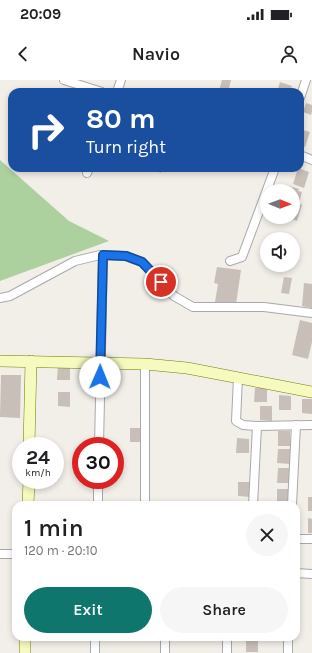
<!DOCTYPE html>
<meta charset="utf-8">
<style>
:root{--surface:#fff;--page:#f6f6f6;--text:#202124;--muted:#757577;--accent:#0f766e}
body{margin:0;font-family:Karla,sans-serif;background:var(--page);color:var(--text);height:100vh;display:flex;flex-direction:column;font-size:15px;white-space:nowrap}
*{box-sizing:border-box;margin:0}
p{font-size:13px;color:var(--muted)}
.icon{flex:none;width:22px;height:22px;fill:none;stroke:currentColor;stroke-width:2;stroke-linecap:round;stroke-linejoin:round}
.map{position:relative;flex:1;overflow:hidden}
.drawer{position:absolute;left:12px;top:421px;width:288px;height:140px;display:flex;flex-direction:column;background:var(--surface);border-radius:12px;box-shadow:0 2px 6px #0003}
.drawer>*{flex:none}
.guide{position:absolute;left:8px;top:8px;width:296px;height:84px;border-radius:12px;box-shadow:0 2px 6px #0003;background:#1a4fa0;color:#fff;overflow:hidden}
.needle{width:26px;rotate:91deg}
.controls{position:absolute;left:260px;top:104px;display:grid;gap:8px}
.controls a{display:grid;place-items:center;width:40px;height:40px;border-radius:50%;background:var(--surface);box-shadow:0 2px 6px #0003;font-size:20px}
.speed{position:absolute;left:12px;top:357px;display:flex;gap:8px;font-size:20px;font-weight:700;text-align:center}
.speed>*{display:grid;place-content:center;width:52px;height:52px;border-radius:50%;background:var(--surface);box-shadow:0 2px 6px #0003;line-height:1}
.speed small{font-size:10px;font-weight:400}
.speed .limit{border:6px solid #d22;background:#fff;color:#111}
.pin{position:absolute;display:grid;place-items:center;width:34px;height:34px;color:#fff;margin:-17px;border:2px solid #fff;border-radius:50%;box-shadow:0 1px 4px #0007}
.me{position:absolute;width:44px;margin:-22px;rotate:1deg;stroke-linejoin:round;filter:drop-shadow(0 0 3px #0008)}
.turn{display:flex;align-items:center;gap:14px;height:84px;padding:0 12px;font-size:18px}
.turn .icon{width:52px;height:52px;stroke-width:2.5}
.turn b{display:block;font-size:28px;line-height:34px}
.round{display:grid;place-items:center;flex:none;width:42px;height:42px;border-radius:21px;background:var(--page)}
.headline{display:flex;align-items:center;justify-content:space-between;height:68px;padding:0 12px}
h1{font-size:24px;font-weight:600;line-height:30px}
.button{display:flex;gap:8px;margin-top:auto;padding:8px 12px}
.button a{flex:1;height:46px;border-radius:24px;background:var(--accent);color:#fff;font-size:16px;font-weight:600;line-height:46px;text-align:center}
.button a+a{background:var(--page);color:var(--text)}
.status{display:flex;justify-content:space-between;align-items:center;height:28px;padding:0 20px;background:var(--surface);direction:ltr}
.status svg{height:11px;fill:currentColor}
header{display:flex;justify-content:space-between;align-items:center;height:52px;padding:0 12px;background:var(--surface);font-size:18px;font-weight:600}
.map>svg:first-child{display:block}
</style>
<div class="status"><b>20:09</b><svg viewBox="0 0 49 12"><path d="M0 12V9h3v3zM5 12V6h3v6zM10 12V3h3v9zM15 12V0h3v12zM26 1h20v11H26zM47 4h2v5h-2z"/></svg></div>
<header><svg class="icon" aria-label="back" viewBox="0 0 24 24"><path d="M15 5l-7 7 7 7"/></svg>Navio<svg class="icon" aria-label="person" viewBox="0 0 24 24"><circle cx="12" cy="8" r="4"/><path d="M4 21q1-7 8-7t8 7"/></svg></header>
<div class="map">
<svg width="312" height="573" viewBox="0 0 312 573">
<rect width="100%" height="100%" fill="#f2efe9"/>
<path fill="#add19e" d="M0 80 69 141 109 161 0 201Z"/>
<g fill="#c7bfb8">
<path d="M222 0H231L228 12 219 11Z"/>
<path d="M280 2 292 6 290 12H277Z"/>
<path d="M52 8 56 10 57 8 66 12H50Z"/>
<path d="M306 23 312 25V31L311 35 303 32Z"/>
<path d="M300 49 310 52 305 67 300 65Z"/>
<path d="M149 88H163L161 93Z"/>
<path d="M298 88 309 92 304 108 293 104Z"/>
<path d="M286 105 299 109 298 111 302 112 299 123 302 125 297 141 286 137H293V111H284Z"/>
<path d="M217 187 241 190 236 224 215 222 218 204 214 203Z"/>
<path d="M284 197 292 198 289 214 281 213Z"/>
<path d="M304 203 312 204V228L302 226Z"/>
<path d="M300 240 312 243V262L308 279 292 275Z"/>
<path d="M58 285H70V300H57Z"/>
<path d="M1 295H21L20 338 0 337Z"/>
<path d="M255 308H267V322H254Z"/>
<path d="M58 312H70V327L58 326Z"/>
<path d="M279 315 291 316V330H279Z"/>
<path d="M302 319H312V334L302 333Z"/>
<path d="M260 326H272V341L260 340Z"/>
<rect x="130" y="348" width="12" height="14"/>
<rect x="278" y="351" width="12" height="15"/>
<path d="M237 358 249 359V373H236Z"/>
<path d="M278 369H290V384L277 383Z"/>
<path d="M278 388H290V403H277Z"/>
<path d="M238 402H250V417L238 416Z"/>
<rect x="277" y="409" width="12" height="15"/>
<rect x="308" y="417" width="4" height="14"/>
<path d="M308 438 312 439V453H308Z"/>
<rect x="246" y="557" width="12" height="15"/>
</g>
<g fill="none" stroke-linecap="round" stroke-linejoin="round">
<defs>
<g id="street">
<path d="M64 0 102 12"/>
<path d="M117 12 121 0"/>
<path d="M300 18 306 0"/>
<path d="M300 75 312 80"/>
<path d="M87 93 89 88"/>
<path d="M230 181 242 177 275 88"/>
<path d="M0 218 10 216 75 181 100 175 126 176 142 182 174 216 193 227H264L312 233"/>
<path d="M238 298 236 341 243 345 257 346 312 345"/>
<path d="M99 366 103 175"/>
<path d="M98 425V400"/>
<path d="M145 425V284"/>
<path d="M253 425 257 346"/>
<path d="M292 425 296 345"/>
<path d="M296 459H312"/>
<path d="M0 474H16"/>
<path d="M296 493 312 494"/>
<path d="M95 573V557"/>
<path d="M165 573V557"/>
<path d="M227 573V557"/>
<path d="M288 573V557"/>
</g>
<g id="secondary">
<path d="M0 281 145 284 187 288 312 312"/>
<path d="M29 366 31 281"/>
<path d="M28 425 29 400"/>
<path d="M25 573V557"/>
</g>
</defs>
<use href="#street" stroke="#a9a9a9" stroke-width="10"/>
<use href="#secondary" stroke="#707d05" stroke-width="12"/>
<use href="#street" stroke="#fff" stroke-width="8"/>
<use href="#secondary" stroke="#f7fabf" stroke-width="11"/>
</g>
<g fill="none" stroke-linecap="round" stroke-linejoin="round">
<defs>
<path id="route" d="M100 297 103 175 126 176 142 182 161 202"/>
</defs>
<use href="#route" stroke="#114b97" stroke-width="10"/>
<use href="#route" stroke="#1a73e8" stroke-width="7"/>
</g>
</svg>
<div class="controls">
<a><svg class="needle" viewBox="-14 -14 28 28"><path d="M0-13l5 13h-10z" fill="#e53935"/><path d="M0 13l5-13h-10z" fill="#757577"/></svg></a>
<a><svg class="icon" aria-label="sound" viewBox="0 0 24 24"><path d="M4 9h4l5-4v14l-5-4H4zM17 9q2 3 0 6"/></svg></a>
</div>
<div class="speed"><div>24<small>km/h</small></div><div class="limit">30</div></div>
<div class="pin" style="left:161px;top:202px;background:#d93025"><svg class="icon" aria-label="arrive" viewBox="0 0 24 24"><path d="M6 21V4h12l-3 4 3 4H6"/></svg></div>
<svg class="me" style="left:100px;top:297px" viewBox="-20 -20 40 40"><circle r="19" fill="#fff"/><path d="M0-13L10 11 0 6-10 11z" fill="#1a73e8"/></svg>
<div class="guide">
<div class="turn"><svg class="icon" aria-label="right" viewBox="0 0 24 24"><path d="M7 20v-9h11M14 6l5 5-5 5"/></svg><div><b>80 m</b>Turn right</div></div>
</div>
<section class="drawer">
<div class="headline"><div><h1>1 min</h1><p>120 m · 20:10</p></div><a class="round"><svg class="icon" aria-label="close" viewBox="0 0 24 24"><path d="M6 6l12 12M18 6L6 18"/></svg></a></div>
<div class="button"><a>Exit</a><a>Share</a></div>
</section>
</div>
